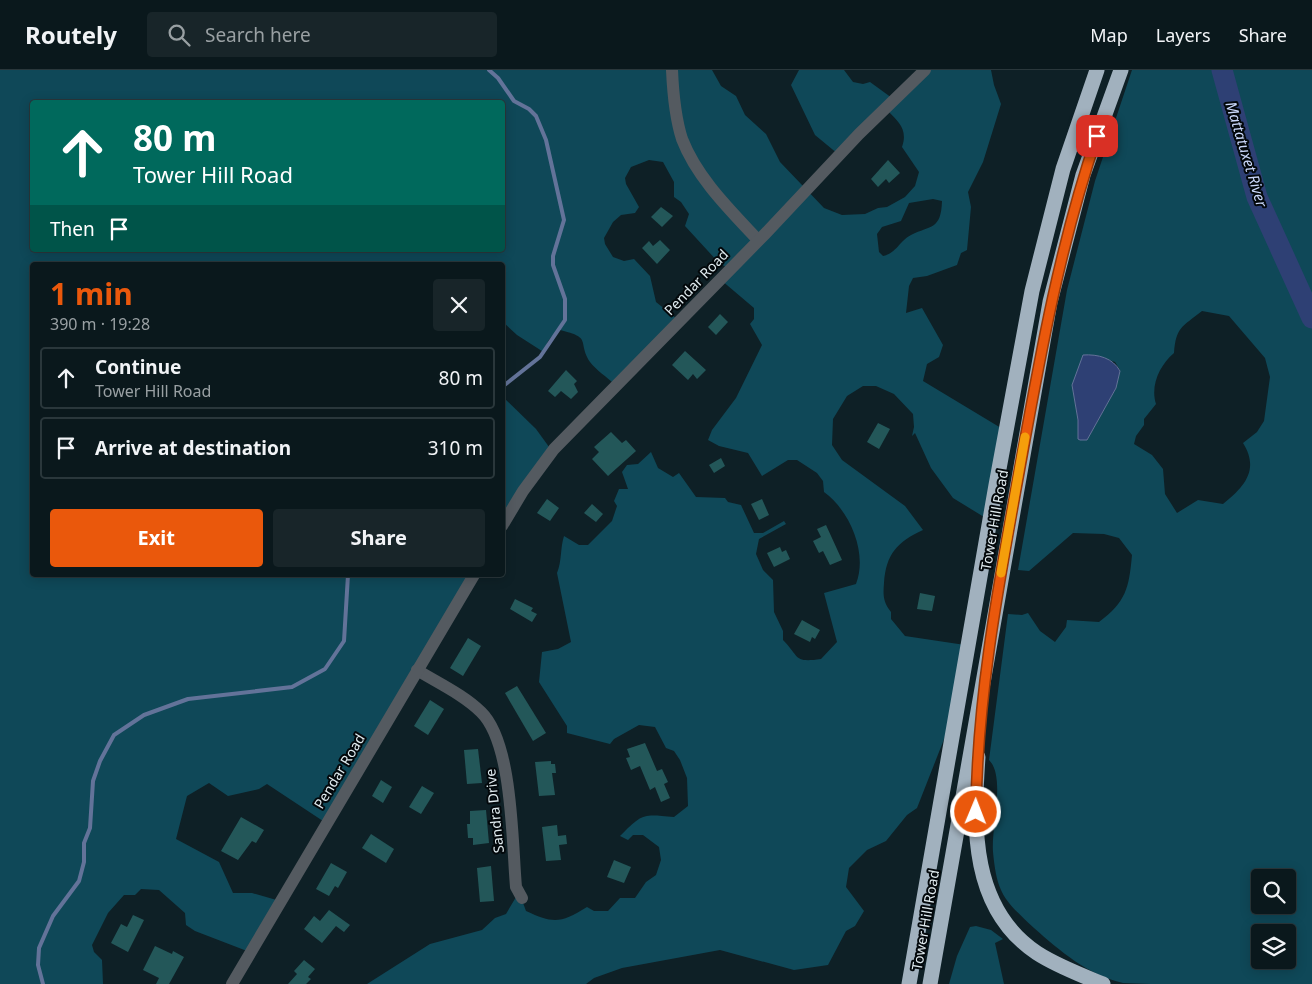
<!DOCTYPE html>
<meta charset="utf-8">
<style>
:root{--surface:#0a181c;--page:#182529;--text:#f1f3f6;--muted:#99a0a3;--line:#2a373b;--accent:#ea580c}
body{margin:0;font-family:"Noto Sans",sans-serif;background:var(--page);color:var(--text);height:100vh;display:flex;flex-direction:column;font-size:19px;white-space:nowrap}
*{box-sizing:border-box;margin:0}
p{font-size:16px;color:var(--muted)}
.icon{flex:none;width:28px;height:28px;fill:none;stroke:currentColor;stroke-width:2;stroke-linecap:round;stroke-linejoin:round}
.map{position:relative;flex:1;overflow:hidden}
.panel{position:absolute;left:30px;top:192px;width:475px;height:315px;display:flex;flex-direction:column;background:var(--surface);border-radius:5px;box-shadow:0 2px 12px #0003,0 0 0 1px var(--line)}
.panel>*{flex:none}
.hud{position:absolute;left:30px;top:30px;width:475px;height:152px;border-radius:5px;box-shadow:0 2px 12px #0003,0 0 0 1px var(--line);background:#00695c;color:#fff;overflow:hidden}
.fabs{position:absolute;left:1251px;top:799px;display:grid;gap:10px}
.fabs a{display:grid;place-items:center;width:45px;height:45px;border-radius:5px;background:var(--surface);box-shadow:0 2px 12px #0003,0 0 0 1px var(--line);font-size:25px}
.pin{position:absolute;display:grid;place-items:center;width:42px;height:42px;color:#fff;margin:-21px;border-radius:10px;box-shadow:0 2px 8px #0006}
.me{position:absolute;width:55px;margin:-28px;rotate:1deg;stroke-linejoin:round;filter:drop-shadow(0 0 4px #0008)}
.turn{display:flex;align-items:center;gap:18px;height:105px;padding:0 20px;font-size:22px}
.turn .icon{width:65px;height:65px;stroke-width:2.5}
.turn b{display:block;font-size:35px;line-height:42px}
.then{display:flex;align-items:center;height:48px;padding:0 20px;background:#0003;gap:10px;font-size:19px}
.round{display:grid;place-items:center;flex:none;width:52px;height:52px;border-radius:5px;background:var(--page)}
.overview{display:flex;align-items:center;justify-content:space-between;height:85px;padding:0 20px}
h1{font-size:30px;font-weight:700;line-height:38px;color:var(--accent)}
.cta{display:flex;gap:10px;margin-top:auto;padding:10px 20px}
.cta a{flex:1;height:58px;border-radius:5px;background:var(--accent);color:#fff;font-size:20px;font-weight:700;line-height:58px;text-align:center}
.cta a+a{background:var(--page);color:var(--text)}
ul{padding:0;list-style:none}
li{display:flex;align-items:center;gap:15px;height:62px;margin:0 10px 8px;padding:0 10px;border:2px solid var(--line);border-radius:5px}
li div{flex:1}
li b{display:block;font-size:19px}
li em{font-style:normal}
header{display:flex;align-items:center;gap:30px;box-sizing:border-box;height:70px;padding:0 25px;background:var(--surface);border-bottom:1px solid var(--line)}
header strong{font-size:24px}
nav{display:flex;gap:28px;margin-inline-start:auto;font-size:18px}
.search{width:350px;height:45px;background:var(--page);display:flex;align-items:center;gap:12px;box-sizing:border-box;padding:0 18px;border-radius:5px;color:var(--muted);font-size:19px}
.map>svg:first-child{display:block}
</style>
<header>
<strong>Routely</strong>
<div class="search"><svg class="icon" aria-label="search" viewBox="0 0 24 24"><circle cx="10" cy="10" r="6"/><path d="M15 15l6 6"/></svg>Search here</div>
<nav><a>Map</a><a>Layers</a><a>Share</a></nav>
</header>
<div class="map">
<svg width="1312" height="914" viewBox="0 0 1312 914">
<rect width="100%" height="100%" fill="#0e2026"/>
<g fill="#0f4858" fill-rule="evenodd">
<path d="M0 0H712L721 16 736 26 745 45 766 64 780 92 824 138 842 145 865 144 878 138 887 137 905 127 915 116 919 102 902 77C908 60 899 52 888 41L838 84 815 65 791 15 799 0H844L853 12 863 14 870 12 892 28 923 0H991L994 15 1001 34 983 92 968 122 971 137 967 180 961 183 957 195 927 206 913 208 909 216 906 243 922 238 943 275 939 287 927 294 923 311 1001 358 984 447 953 428 931 398 915 363 912 366 914 357 913 344 894 324 876 316H863L847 326 833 349 832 375 842 390 905 436 923 460C897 472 886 484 884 513 883 525 883 532 891 542V549L905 566 965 575 948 659 917 738 907 745 886 771 867 780 849 798 846 817 864 841 855 856 846 861 828 895 794 900 720 880 622 898 594 908 586 914H367L430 874 482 860 495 848 506 844 519 822 526 841C554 854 561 853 587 837L594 841H608L620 828H635L646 812 656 805 661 790 659 777 643 765H633L628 770 620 766C643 743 642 744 674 747L688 736 687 708 680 690 674 681 666 678 655 657 639 655 614 669 610 674 567 663V656L539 612 542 582 558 579 571 572 557 503C562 491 560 479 564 466L579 475H588L612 451 617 436 614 431 619 419H628L622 402 627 395 638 394 651 382 658 398 673 407 679 403 696 427 725 428 728 432 741 435 754 463H763L784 451 786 454 759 469 756 484 763 500 773 510 774 542 783 561V570C800 587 793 593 821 589L837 572 824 523 856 514C868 483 850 441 824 422L823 411 817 403 797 390H788L762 406 748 383 719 376 708 370 712 360 736 328 762 275 750 254 754 249V238L721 210 728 198 719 193 685 156 689 144 681 132 674 127V112L663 92 649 90 631 97 625 108 626 114 639 137 635 143 621 145 613 152 604 168 605 174 613 187 624 191 634 189 650 206 656 232 677 249 614 314C607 307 596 300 590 292 577 271 593 268 560 260 550 267 546 271 545 283L517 265 503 252 502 195H32V505H472L326 753 267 714 259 719 228 726 209 713 187 726 176 769 219 792 233 823H252L280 831 247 881 195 861 186 855 185 843 159 820 141 819 135 825H124L108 843 92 875 94 882 102 890 103 914H0ZM32 32H502V180H32ZM933 129 942 131C941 160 931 155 911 165 899 171 897 183 883 186L879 182 877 164 882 157 901 151 909 133Z"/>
<path d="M1132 0H1312V914C1268 914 1224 914 1180 914 1162 914 1140 914 1123 913 1088 905 1060 881 1034 858 1004 830 997 824 993 782 991 757 1006 707 989 690L1008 544 1022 545 1028 543 1040 561 1055 572 1066 557 1067 550 1099 552C1126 532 1129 518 1132 485L1119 468 1104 464 1073 463 1029 501 1018 500 1067 220 1095 111ZM1202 241 1229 246 1265 288 1270 307 1264 351 1257 362 1243 373C1260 400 1244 417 1223 434L1198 430 1177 443 1165 424 1163 399 1152 385 1134 374 1136 366 1144 355V349L1156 334C1150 315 1160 295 1174 283 1176 257 1182 257 1202 241ZM1095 285 1115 292 1120 300 1116 318 1087 370 1078 368V350L1072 315ZM1260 808H1288V835H1260ZM1260 862H1288V890H1260Z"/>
<path d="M503 327 536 359 552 381 503 454Z"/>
<path d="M976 856 991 860 1003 869 995 873 1004 914H949L957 886 970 857Z"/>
</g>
<path fill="#2e4074" stroke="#637399" d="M1083 285C1098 284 1113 288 1120 301L1116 318 1087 370H1080L1078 369V350L1072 315Z"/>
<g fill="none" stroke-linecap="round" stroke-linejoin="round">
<g stroke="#637399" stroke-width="4">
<path d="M489 0 498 8 514 31 529 39 536 46 546 70 564 150 553 186V195L565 229V250L540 287 502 317"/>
<path d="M43 914 38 895 39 878 53 846 79 811 84 792V773L90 758 93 711 100 691 114 665 144 645 188 629 292 617 325 599 344 571 348 505"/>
</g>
<path stroke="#2e4074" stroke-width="21" d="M1222 0 1257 127 1312 248"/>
</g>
<g fill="#235759">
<path d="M888 90 900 103 889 113 886 109 878 117 871 109Z"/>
<path d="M661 137 673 146 662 157 651 147Z"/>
<path d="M660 170 670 180 657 194 642 178 649 171 653 176Z"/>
<path d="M720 244 728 252 716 265 708 257Z"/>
<path d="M685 281 706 300 697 309 693 304 688 310 672 295Z"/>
<path d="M566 300 577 311 574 314 578 322 571 329 561 321 555 327 548 321Z"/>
<path d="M878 353 890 359 879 379 867 372Z"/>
<path d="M611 362 622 373 626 370 636 381 608 406 592 389 599 382 594 377Z"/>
<path d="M721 388 725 396 714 403 709 395Z"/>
<path d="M547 429 559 438 550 451 537 443Z"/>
<path d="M762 429 769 445 759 450 751 434Z"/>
<path d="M592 434 603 444 596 452 584 443Z"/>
<path d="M826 455 842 490 830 495 823 481 819 483 813 471 821 467 817 459Z"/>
<path d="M780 477 782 482 786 480 790 489 774 497 767 483Z"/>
<path d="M920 523 935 526 932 541 917 539Z"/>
<path d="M515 529 533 538 531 541 537 544 532 552 510 539Z"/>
<path d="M802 550 820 560 815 569 812 567 810 572 794 564Z"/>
<path d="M468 568 481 576 463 606 450 598Z"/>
<path d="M517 616 546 663 533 671 505 623Z"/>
<path d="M430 630 444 639 428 665 414 656Z"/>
<path d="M645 673 657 701 662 699 668 712 664 714 670 728 661 732 655 717 650 720 640 696 631 700 626 688 630 687 627 679Z"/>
<path d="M478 679 482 713 467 714 464 680Z"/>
<path d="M551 691V694H555L556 703H552L555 725 539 726 535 692Z"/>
<path d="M381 710 392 717 383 733 372 726Z"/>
<path d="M422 716 434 723 421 744 409 737Z"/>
<path d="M486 740 489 773 473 775V768H468L467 754H470V741Z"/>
<path d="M241 747 264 760 256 773 252 771 238 790 221 781Z"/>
<path d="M557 755 558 766 566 765 567 774 559 775 561 790 546 791 542 757Z"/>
<path d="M371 764 394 779 386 793 362 778Z"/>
<path d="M614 790 631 797 624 813 607 807Z"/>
<path d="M331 793 347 802 338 818 335 816 329 826 316 819Z"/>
<path d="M491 796 494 831 480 832 477 798Z"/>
<path d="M329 840 350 855 344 862 336 856 322 873 304 859 314 846 320 851Z"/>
<path d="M133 845 144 850 128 882 111 873 121 854 127 857Z"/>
<path d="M155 876 172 884 173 881 184 887 169 914H156L159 908 143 900Z"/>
<path d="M304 890 315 899 308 907 311 909 306 914H288L297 904 294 901Z"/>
</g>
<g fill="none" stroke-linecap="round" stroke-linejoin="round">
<g stroke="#545a60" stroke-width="12">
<path d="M672 0C673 23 675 47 682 69 697 108 730 140 758 170"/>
<path d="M502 456 523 421 554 379 765 164 859 64 925 0"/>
<path d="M417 600C438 613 464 625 481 642 513 673 512 773 516 817L522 828"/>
<path d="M232 914 474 505"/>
</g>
<g stroke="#a1b1be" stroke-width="15">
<path d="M978 687C973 758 971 839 1037 883 1057 896 1081 905 1103 914"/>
<path d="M909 914 996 415 1032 221 1063 99 1097 0"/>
<path d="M930 914 1050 232 1083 105 1121 0"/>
</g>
</g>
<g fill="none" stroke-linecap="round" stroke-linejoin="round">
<defs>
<path id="route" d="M976 742C977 629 998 518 1018 408 1039 292 1059 177 1097 66"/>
</defs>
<use href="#route" stroke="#983908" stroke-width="12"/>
<use href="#route" stroke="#ea580c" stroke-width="9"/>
<path stroke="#f59e0b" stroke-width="9" d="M1001 503 1025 367"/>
</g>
<g text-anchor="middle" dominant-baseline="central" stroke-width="4" stroke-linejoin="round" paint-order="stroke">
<g font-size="14" fill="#e0ebef" stroke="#03080b">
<text transform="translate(696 212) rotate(-46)">Pendar Road</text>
<text transform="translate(994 450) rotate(-80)">Tower Hill Road</text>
<text transform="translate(339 701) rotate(-59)">Pendar Road</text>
<text transform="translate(494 741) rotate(-96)">Sandra Drive</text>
<text transform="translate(925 850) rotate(-80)">Tower Hill Road</text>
</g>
<g font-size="15" font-style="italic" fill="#cad8fa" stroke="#03080b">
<text transform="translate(1247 84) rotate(73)">Mattatuxet River</text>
</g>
</g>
</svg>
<div class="fabs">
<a><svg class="icon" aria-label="search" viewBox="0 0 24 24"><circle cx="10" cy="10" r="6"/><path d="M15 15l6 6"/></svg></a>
<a><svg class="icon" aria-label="layers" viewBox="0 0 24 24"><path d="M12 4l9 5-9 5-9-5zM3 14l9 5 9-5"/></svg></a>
</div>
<div class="pin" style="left:1097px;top:66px;background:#d93025"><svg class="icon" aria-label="arrive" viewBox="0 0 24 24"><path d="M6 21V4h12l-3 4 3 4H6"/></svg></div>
<svg class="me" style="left:976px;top:742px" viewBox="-20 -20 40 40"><circle r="17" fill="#ea580c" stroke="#fff" stroke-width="3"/><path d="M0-11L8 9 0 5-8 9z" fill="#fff"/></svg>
<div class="hud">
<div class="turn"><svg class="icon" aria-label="ahead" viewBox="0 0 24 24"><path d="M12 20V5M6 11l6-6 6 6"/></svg><div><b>80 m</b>Tower Hill Road</div></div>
<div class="then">Then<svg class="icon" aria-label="arrive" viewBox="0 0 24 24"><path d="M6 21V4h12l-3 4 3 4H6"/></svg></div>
</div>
<section class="panel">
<div class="overview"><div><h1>1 min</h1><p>390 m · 19:28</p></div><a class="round"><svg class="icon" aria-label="close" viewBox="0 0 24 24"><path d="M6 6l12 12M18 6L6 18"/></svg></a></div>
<ul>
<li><svg class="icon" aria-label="ahead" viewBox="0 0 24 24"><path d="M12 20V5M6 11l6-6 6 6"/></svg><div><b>Continue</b><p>Tower Hill Road</p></div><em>80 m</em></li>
<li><svg class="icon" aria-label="arrive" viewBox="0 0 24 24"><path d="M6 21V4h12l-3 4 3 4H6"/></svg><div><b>Arrive at destination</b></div><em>310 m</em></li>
</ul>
<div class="cta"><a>Exit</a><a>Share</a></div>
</section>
</div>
